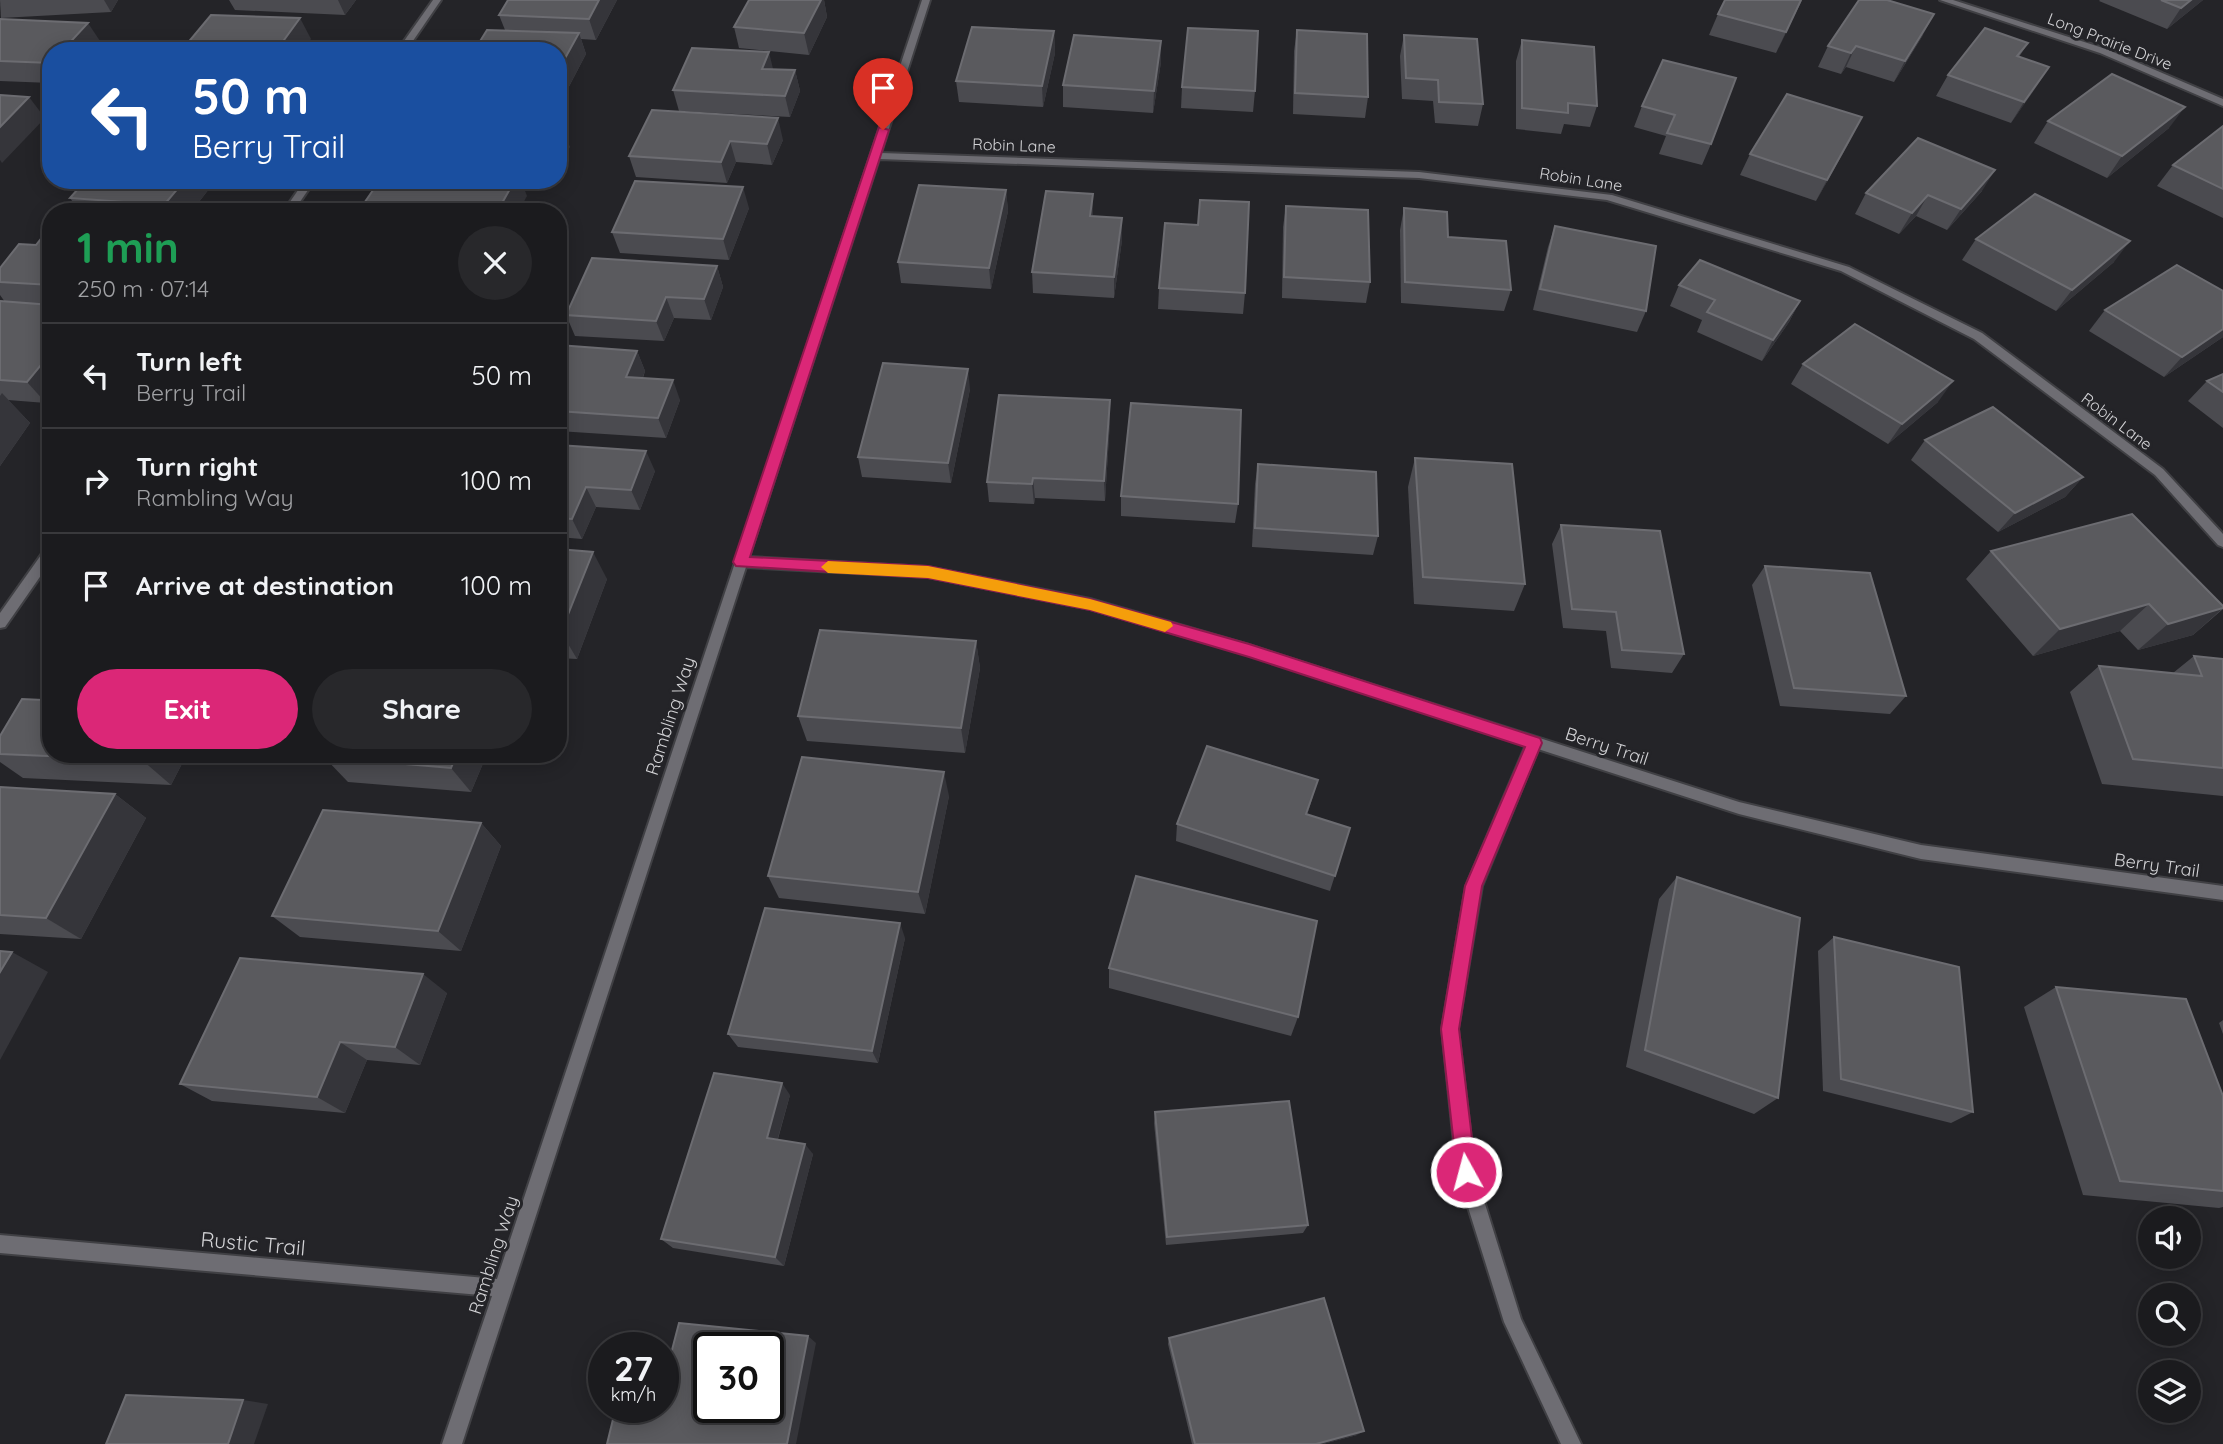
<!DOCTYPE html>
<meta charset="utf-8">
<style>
:root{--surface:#1b1b1e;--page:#28282b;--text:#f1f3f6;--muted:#a0a1a4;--line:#39393c;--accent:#db2777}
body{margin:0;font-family:Quicksand,sans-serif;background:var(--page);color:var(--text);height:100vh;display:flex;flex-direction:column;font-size:26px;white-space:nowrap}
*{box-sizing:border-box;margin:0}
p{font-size:23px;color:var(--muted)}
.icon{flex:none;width:38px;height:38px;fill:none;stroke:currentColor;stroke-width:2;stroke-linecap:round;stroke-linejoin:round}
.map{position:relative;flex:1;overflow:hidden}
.details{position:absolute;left:42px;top:203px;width:525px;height:560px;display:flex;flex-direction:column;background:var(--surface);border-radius:28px;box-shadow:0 4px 18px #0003,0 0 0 2px var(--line)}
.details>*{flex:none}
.banner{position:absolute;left:42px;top:42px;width:525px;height:147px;border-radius:28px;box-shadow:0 4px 18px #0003,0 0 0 2px var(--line);background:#1a4fa0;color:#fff;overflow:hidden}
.fabs{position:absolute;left:2138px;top:1206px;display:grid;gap:14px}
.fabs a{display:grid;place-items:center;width:63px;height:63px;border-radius:50%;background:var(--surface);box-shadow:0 4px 18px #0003,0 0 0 2px var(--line);font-size:35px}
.speed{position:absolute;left:588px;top:1332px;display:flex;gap:14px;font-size:35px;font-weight:700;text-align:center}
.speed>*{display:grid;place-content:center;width:91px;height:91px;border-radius:50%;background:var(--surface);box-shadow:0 4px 18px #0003,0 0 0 2px var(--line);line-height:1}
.speed small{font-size:18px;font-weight:400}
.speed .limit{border:4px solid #111;border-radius:10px;background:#fff;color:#111}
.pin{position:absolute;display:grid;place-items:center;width:60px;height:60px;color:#fff;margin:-72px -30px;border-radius:50% 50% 50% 0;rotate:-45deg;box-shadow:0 0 7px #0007}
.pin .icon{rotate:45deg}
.me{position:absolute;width:77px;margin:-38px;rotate:353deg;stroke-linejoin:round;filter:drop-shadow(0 0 5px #0008)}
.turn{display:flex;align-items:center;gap:24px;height:147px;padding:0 35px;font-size:32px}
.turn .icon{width:91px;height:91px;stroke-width:2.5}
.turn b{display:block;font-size:49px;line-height:60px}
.round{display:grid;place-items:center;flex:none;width:74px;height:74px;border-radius:37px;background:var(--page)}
.headline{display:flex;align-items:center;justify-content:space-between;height:119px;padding:0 35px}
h1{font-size:42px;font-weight:700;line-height:52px;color:#1e9e55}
.button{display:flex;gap:14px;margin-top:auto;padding:14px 35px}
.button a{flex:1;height:80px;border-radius:42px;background:var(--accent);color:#fff;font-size:28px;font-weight:700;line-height:80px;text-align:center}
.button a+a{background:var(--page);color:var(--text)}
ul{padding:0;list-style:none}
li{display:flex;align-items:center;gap:21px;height:105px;padding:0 35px;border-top:2px solid var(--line)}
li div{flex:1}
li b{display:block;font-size:26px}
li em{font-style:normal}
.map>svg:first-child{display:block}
</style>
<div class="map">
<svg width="2223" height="1444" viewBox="0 0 2223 1444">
<rect width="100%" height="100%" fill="#242428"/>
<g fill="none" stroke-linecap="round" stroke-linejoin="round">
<defs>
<g id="minor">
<path d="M433 0H441L406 51H397Z"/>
<path d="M922 0H930L881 153 1419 172 1612 195 1849 267 1982 333 2163 469 2223 534V547L2218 545 2155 475 1974 339 1841 271 1607 200 1419 178 879 159 749 557 928 567 1090 599 1249 645 1739 802 1921 845 2223 886V900L1921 859 1739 814 1538 749 1482 886 1458 1029 1475 1172 1521 1319 1581 1444H1561L1504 1322 1457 1172 1442 1029 1466 886 1526 745 1249 655 1090 609 928 577 746 567 462 1444H442L492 1296 0 1253V1235L497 1279Z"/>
<path d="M1940 0H1953L2106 49 2223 99V106L2100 53Z"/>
<path d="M305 180H315L293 212H283Z"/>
<path d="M51 546V561L5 627 0 628V613L46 548Z"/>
</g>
</defs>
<use href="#minor" stroke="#404044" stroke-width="4"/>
<use href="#minor" fill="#6e6d73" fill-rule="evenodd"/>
</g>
<g fill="#4b4b50">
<path d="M0 0H118L111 12 1 18Z"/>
<path d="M229 0H356L345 15 235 10Z"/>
<path d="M508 0H617L596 40 581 39 586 54 563 98H558V51L505 30 499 15Z"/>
<path d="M749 0H824L827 17 809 55 739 48 734 27Z"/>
<path d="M1725 0H1802L1776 53 1709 35 1718 14Z"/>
<path d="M2100 0H2203L2167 29 2099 1Z"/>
<path d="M0 19 102 44 51 51V83L0 81Z"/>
<path d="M1297 30 1368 97 1365 118 1293 114 1294 51Z"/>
<path d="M1054 31 1055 53 1043 107 959 102 956 81Z"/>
<path d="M1404 35 1483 104 1478 126 1435 123 1433 101 1402 99 1400 56Z"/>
<path d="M1923 35 1894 82 1846 67 1841 74 1818 67 1828 46Z"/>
<path d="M1522 40 1597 106 1590 127 1564 124 1561 134 1516 129V61Z"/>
<path d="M2028 43 2019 57 2049 67 2011 123 1936 96 1948 75Z"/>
<path d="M1663 60 1711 144 1702 165 1659 154 1666 136 1634 127 1642 106Z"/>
<path d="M1161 62 1153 113 1063 107V85Z"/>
<path d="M773 69 795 70 800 91 790 117 679 111 673 90Z"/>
<path d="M1182 87 1255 91 1253 112 1181 108Z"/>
<path d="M652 110 783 140 772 165 736 162 727 183 636 177 629 156Z"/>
<path d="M2048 121 2169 128 2107 178 2034 143Z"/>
<path d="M2223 126V218L2157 186 2173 165Z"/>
<path d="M1851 139 1816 201 1740 175 1750 154Z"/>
<path d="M86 180H216L191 212H80L70 198Z"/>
<path d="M1006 190 1008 211 991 289 901 283 898 262Z"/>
<path d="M1982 191 1947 230 1916 216 1899 234 1855 214 1866 193Z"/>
<path d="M1286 206 1370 282 1366 303 1282 298 1283 227Z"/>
<path d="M749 208 729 260 620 253 612 232Z"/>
<path d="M1404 208 1448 237 1511 290 1504 311 1401 303 1400 230Z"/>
<path d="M1093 217 1122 218V240L1114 298 1033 293 1032 272Z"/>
<path d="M1198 225 1245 293 1243 314 1158 309 1159 288Z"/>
<path d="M51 226V397L46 403 8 400 30 423 0 466V301L5 302 0 295V268L36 245Z"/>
<path d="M1555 226 1646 311 1637 332 1533 310 1548 247Z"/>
<path d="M1976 239 2114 262 2056 311 1962 260Z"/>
<path d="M717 266 723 287 711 320 674 318 664 341 575 336 566 315Z"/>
<path d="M1679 285 1800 301 1789 322 1762 361 1697 332 1702 320 1670 306Z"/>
<path d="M2223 291V337L2164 377 2089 331 2105 310Z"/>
<path d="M558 345 637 351 645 371 643 378 680 400 666 438 558 431Z"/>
<path d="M1803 364 1938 402 1888 444 1791 384Z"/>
<path d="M2223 374V428L2188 401 2207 381Z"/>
<path d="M970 389 951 483 862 477 858 457Z"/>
<path d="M1110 420 1105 501 1035 498 1034 504 989 502 987 482Z"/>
<path d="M1925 440 2083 477 2065 497 1998 532 1911 460Z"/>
<path d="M558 445 655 471 640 510 596 507 582 539 558 537Z"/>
<path d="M1415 458 1525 584 1514 611 1414 604 1408 487Z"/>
<path d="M1258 464 1378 536 1373 555 1252 547 1255 484Z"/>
<path d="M1121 496 1238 504 1235 523 1121 516Z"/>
<path d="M1561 525 1684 654 1672 673 1611 668 1606 631 1563 628 1552 544Z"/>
<path d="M558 549 607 579 577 659 558 658Z"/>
<path d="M1991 551 2223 606V609L2193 635 2138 650 2120 631 2033 656 1966 579Z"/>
<path d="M1765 566 1906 696 1890 714 1780 706 1752 585Z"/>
<path d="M976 641 980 668 965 753 807 741 798 716Z"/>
<path d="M2194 656 2223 659V796L2102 784 2070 692 2099 666 2173 673Z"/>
<path d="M43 700 187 754 171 785 23 778 0 762V736Z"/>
<path d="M326 754H487L471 792 348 782 324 757Z"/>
<path d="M0 787 115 794 146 818 81 939 0 934Z"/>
<path d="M949 796 925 914 779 898 768 876Z"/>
<path d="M1313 796 1307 815 1350 828 1330 891 1176 841 1177 824Z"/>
<path d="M481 823 501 846 461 951 300 937 272 916Z"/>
<path d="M1677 877 1778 1098 1754 1114 1626 1067 1659 899Z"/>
<path d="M1834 937 1973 1112 1951 1123 1823 1091 1818 951Z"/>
<path d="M905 938 878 1063 738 1047 728 1034Z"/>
<path d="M1109 968 1298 1017 1291 1036 1109 988Z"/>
<path d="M2056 987 2223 1096V1207L2219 1208 2083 1195 2024 1007Z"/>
<path d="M447 993 420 1065 367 1060 345 1113 212 1101 180 1084Z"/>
<path d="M2223 1020V1034L2219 1023Z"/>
<path d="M790 1095 778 1139 813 1154 784 1266 673 1248 661 1239Z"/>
<path d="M1155 1112 1308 1225 1303 1233 1166 1245 1154 1123Z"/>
<path d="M1169 1338 1357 1435 1323 1444H1192L1168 1344Z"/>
</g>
<g fill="#35353a">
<path d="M104 0H118L111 12Z"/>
<path d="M338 0H356L345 15Z"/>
<path d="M599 0H617L596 40 589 19Z"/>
<path d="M821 0H824L827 17 809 55 804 33Z"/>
<path d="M1801 0H1802L1776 53 1786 32Z"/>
<path d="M2191 0H2203L2167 29 2181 8Z"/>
<path d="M1934 14 1923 35 1894 82 1905 61Z"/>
<path d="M300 18 311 39 303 51H276Z"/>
<path d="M88 23 102 44 96 51H62Z"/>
<path d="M1054 31 1055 53 1043 107 1042 86Z"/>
<path d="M579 33 586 54 563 98 558 86V71Z"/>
<path d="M1161 41V62L1153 113 1154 91Z"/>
<path d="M1856 46 1846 67 1841 74 1851 53Z"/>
<path d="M769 52 774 73 762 69Z"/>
<path d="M2049 67 2035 89 2011 123 2024 102Z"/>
<path d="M795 70 800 91 790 117 785 96Z"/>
<path d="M29 97 45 118 2 163 0 160V127Z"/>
<path d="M2185 107 2169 128 2107 178 2122 156Z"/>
<path d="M558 109 564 124 562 126 570 147 558 167Z"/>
<path d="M1862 117 1851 139 1816 201 1827 180Z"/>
<path d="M778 118 783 140 772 165 767 144Z"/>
<path d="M730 141 736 162 727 183 721 162Z"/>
<path d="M1995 170 1982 191 1947 230 1961 209Z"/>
<path d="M185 180H216L191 212H168L164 205Z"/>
<path d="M515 180H521L527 196 518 212H497Z"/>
<path d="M743 187 749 208 729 260 723 239Z"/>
<path d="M1006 190 1008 211 991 289 989 268Z"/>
<path d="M1093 194V215L1090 237V216Z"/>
<path d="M1928 195 1916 216 1899 234 1912 213Z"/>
<path d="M1122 218V240L1114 298V277Z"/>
<path d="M2130 241 2114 262 2056 311 2072 290Z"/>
<path d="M717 266 723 287 711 320 704 299Z"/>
<path d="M666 297 674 318 664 341 656 321Z"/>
<path d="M1800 301 1789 322 1762 361 1773 340Z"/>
<path d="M2223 329V337L2164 377 2182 357Z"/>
<path d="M637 351 645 371 635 397 626 377Z"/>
<path d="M51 353V397L46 403 27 382Z"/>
<path d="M968 369 970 389 951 483 948 463Z"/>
<path d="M673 380 680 400 666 438 658 418Z"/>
<path d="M1953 381 1938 402 1888 444 1902 424Z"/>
<path d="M2 393 30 423 0 466V396Z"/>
<path d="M1110 400V420L1105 501 1104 481Z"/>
<path d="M646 451 655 471 640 510 631 490Z"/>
<path d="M2083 477 2065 497 1998 532 2015 513Z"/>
<path d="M1033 478 1035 498 1034 504 1032 484Z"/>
<path d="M586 487 596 507 582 539 572 519Z"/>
<path d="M593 552 607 579 577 659 561 632Z"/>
<path d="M2149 604 2120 631 2033 656 2060 629Z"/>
<path d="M2223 608 2193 635 2138 650 2168 624Z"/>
<path d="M976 641 980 668 965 753 961 728Z"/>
<path d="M558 700 562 706 558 715Z"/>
<path d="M145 754H187L171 785 142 760Z"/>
<path d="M457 754H487L471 792 451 768Z"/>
<path d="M944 772 949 796 925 914 918 892Z"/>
<path d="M1318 780 1313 796 1302 831 1306 814Z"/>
<path d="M115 794 146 818 81 939 46 918Z"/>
<path d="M481 823 501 846 461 951 438 931Z"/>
<path d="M900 923 905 938 878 1063 872 1051Z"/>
<path d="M12 952 48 972 0 1060V972Z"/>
<path d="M423 974 447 993 420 1065 395 1047Z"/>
<path d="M340 1042 367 1060 345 1113 317 1097Z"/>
<path d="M782 1083 790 1095 775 1148 767 1138Z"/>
<path d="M805 1144 813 1154 784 1266 775 1257Z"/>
<path d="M808 1336 816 1343 796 1444H787Z"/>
<path d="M243 1400 268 1404 254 1444H228Z"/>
<path d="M1364 1431 1357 1435 1323 1444H1316Z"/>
</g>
<g fill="#5a5a5e" stroke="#6c6c71" stroke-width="2" fill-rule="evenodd">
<path d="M508 0H599L589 19 499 15Z"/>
<path d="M749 0H821L804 33 734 27Z"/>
<path d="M1725 0H1801L1786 32 1718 14Z"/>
<path d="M1859 0H1887L1934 14 1905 61 1856 46 1851 53 1828 46Z"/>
<path d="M2161 0H2191L2181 8Z"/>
<path d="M211 15 300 18 276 51H181Z"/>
<path d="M0 19 88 23 62 51H51V63L0 61Z"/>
<path d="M972 27 1054 31 1042 86 956 81Z"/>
<path d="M1188 28 1258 31 1255 91 1182 87Z"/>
<path d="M1985 28 2028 43 2017 56 2049 67 2024 102 1948 75Z"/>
<path d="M487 30 579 33 558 71V51H474Z"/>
<path d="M1297 30 1367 34 1368 97 1295 93Z"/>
<path d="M1074 35 1161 41 1154 91 1063 85Z"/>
<path d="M1404 35 1477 39 1483 104 1439 102 1438 80 1406 78Z"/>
<path d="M1522 40 1594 47 1597 106 1568 103V113L1522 108Z"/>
<path d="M692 48 769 52 762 69 795 70 785 96 673 90Z"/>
<path d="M1663 60 1736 78 1711 144 1667 133 1675 115 1642 106Z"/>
<path d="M2112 74 2185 107 2122 156 2048 121Z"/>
<path d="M1787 94 1862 117 1827 180 1750 154Z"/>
<path d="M0 95 29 97 0 127Z"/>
<path d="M652 110 778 118 767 144 730 141 721 162 629 156Z"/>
<path d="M2223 126V189L2173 165Z"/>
<path d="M1918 138 1995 170 1961 209 1928 195 1912 213 1866 193Z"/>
<path d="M86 180H185L164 205 70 198Z"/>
<path d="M380 180H515L497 212H358Z"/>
<path d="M635 181 743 187 723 239 612 232Z"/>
<path d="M919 185 1006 190 989 268 898 262Z"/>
<path d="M1046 191 1093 194 1090 216 1122 218 1114 277 1032 272Z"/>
<path d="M2035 194 2130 241 2072 290 1976 239Z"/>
<path d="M1200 200 1249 202 1245 293 1159 288 1165 223 1198 225Z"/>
<path d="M1286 206 1368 210 1370 282 1284 277Z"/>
<path d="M1404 208 1447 212 1448 237 1506 241 1511 290 1405 282Z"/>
<path d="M51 226V285L0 282V268L19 244 36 245Z"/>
<path d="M1555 226 1656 246 1646 311 1540 289Z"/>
<path d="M592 258 717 266 704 299 666 297 656 321 566 315Z"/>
<path d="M1700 260 1800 301 1773 340 1707 312 1715 300 1679 285Z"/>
<path d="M2177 265 2223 291V329L2182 357 2105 310Z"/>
<path d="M0 301 51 305V353L27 382 0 380Z"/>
<path d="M1855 324 1953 381 1902 424 1803 364Z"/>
<path d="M558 345 637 351 626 377 673 380 658 418 558 411Z"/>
<path d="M883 363 968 369 948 463 858 457Z"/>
<path d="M2223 374V392L2207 381Z"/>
<path d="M999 395 1110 400 1104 481 1033 478 1032 484 987 482Z"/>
<path d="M1131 403 1241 410 1238 504 1121 496Z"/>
<path d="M1993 407 2083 477 2015 513 1925 440Z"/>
<path d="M558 445 646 451 631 490 586 487 572 519 558 518Z"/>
<path d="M1415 458 1512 464 1525 584 1423 577Z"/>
<path d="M1258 464 1376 472 1378 536 1255 528Z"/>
<path d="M2132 514 2223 606V608L2168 624 2149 604 2060 629 1991 551Z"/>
<path d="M1561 525 1660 531 1684 654 1622 650 1616 612 1572 609Z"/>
<path d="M558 549 593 552 561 632H558Z"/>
<path d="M1765 566 1870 573 1906 696 1794 688Z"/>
<path d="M820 630 976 641 961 728 798 716Z"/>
<path d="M2194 656 2223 659V768L2133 759 2099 666 2202 676Z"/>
<path d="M51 687V754H145L142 760 0 754V736L22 699 43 700Z"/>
<path d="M1207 746 1318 780 1306 814 1350 828 1335 876 1177 824Z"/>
<path d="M326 754H457L451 768 324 757Z"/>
<path d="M802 757 944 772 918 892 768 876Z"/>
<path d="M0 787 115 794 46 918 0 915Z"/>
<path d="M323 810 481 823 438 931 272 916Z"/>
<path d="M1136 876 1317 921 1298 1017 1109 968Z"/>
<path d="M1677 877 1800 918 1778 1098 1645 1050Z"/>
<path d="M765 908 900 923 872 1051 728 1034Z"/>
<path d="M1834 937 1959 967 1973 1112 1841 1079Z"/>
<path d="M0 951 12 952 0 972Z"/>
<path d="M240 958 423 974 395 1047 340 1042 317 1097 180 1084Z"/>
<path d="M2056 987 2186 999 2223 1096V1191L2120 1181Z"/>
<path d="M714 1073 782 1083 767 1138 805 1144 775 1257 661 1239Z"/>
<path d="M1289 1101 1308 1225 1167 1237 1155 1112Z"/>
<path d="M1324 1298 1364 1431 1316 1444H1195L1169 1338Z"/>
<path d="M679 1323 808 1336 787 1444H607L616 1407H663V1373H666ZM709 1348H768V1407H709Z"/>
<path d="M126 1395 243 1400 228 1444H106Z"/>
</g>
<path fill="#db2777" stroke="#8e194d" stroke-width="2" d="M879 127 889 130 750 557 928 566 1090 599 1249 644 1540 738 1542 743 1482 886 1459 1029 1476 1172 1473 1179 1466 1182 1460 1179 1457 1172 1441 1029 1465 886 1525 747 1249 657 1090 610 928 578 736 566 733 562Z"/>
<path fill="#f59e0b" d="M828 561 928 566 1090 599 1171 622 1173 626 1165 632 1090 610 928 578 828 573 821 567Z"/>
<g text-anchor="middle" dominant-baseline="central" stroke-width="6" stroke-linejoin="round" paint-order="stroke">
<g font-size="16" fill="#d2d2d5" stroke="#242428">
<text transform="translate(2110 41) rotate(21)">Long Prairie Drive</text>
<text transform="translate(1014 145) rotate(2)">Robin Lane</text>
<text transform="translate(1581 179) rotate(9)">Robin Lane</text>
<text transform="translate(2117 421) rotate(37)">Robin Lane</text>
</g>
<g font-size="18" fill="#d2d2d5" stroke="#242428">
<text transform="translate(670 716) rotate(-72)">Rambling Way</text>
<text transform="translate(1607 746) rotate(18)">Berry Trail</text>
<text transform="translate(2157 865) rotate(8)">Berry Trail</text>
<text transform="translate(493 1255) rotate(-72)">Rambling Way</text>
</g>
<g font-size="21" fill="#d2d2d5" stroke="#242428">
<text transform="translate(253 1243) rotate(5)">Rustic Trail</text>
</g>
</g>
</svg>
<div class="fabs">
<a><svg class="icon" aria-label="sound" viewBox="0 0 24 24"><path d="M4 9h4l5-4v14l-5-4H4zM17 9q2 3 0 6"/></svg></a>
<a><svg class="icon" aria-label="search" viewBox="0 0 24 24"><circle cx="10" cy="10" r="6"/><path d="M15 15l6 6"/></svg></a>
<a><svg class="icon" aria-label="layers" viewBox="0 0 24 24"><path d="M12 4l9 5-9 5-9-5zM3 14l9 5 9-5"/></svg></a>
</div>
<div class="speed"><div>27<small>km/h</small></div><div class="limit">30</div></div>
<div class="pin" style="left:883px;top:130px;background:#d93025"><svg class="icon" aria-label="arrive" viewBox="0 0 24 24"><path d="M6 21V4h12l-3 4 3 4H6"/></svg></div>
<svg class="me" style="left:1466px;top:1172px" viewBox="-20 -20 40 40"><circle r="17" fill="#db2777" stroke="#fff" stroke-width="3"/><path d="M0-11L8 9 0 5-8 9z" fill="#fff"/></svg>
<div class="banner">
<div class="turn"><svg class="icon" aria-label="left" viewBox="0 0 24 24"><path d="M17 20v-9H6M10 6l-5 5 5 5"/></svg><div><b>50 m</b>Berry Trail</div></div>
</div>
<section class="details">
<div class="headline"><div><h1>1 min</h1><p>250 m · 07:14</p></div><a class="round"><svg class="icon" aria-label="close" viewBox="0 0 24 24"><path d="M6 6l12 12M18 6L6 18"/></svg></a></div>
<ul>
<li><svg class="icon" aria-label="left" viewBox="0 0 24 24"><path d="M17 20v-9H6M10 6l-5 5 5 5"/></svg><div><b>Turn left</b><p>Berry Trail</p></div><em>50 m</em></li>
<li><svg class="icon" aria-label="right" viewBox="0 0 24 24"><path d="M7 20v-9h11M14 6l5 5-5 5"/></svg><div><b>Turn right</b><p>Rambling Way</p></div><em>100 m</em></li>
<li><svg class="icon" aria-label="arrive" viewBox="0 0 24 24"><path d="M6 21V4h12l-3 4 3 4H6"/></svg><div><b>Arrive at destination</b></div><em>100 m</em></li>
</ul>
<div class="button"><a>Exit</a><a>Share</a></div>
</section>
</div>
